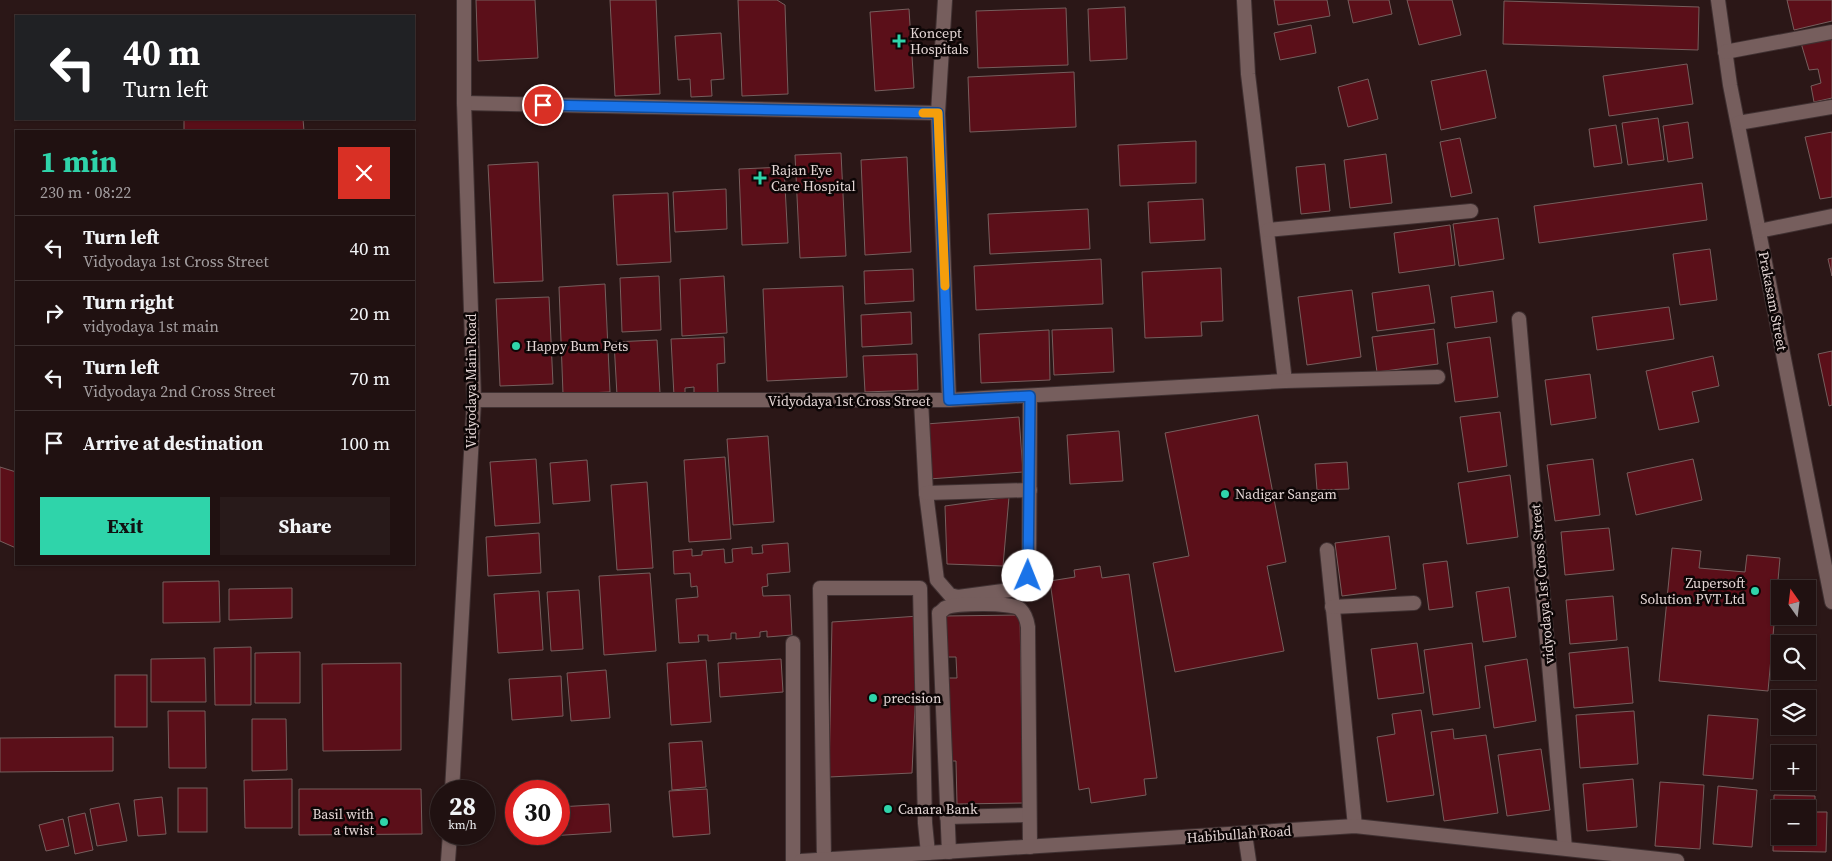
<!DOCTYPE html>
<meta charset="utf-8">
<style>
:root{--surface:#201111;--page:#281a1a;--text:#f1f3f6;--muted:#a29d9f;--line:#3d3131;--accent:#2fd4aa}
body{margin:0;font-family:"Source Serif 4",serif;background:var(--page);color:var(--text);height:100vh;display:flex;flex-direction:column;font-size:19px;white-space:nowrap}
*{box-sizing:border-box;margin:0}
p{font-size:16px;color:var(--muted)}
.icon{flex:none;width:28px;height:28px;fill:none;stroke:currentColor;stroke-width:2;stroke-linecap:round;stroke-linejoin:round}
.map{position:relative;flex:1;overflow:hidden}
.details{position:absolute;left:15px;top:130px;width:400px;height:435px;display:flex;flex-direction:column;background:var(--surface);border-radius:0px;box-shadow:0 1px 4px #0004,0 0 0 1px var(--line)}
.details>*{flex:none}
.top-card{position:absolute;left:15px;top:15px;width:400px;height:105px;border-radius:0px;box-shadow:0 1px 4px #0004,0 0 0 1px var(--line);background:#202124;color:#fff;overflow:hidden}
.needle{width:32px;rotate:346deg}
.tools{position:absolute;left:1771px;top:580px;display:grid;gap:10px}
.tools a{display:grid;place-items:center;width:45px;height:45px;border-radius:0px;background:var(--surface);box-shadow:0 1px 4px #0004,0 0 0 1px var(--line);font-size:25px}
.speed{position:absolute;left:430px;top:780px;display:flex;gap:10px;font-size:25px;font-weight:700;text-align:center}
.speed>*{display:grid;place-content:center;width:65px;height:65px;border-radius:50%;background:var(--surface);box-shadow:0 1px 4px #0004,0 0 0 1px var(--line);line-height:1}
.speed small{font-size:12px;font-weight:400}
.speed .limit{border:8px solid #d22;background:#fff;color:#111}
.pin{position:absolute;display:grid;place-items:center;width:42px;height:42px;color:#fff;margin:-21px;border:2px solid #fff;border-radius:50%;box-shadow:0 1px 5px #0007}
.me{position:absolute;width:55px;margin:-28px;rotate:1deg;stroke-linejoin:round;filter:drop-shadow(0 0 4px #0008)}
.turn{display:flex;align-items:center;gap:18px;height:105px;padding:0 25px;font-size:22px}
.turn .icon{width:65px;height:65px;stroke-width:2.5}
.turn b{display:block;font-size:35px;line-height:42px}
.round{display:grid;place-items:center;flex:none;width:52px;height:52px;border-radius:0px;background:var(--page)}
.overview{display:flex;align-items:center;justify-content:space-between;height:85px;padding:0 25px}
h1{font-size:30px;font-weight:700;line-height:38px;color:var(--accent)}
.primary-button{display:flex;gap:10px;margin-top:auto;padding:10px 25px}
.primary-button a{flex:1;height:58px;border-radius:0px;background:var(--accent);color:#111;font-size:20px;font-weight:700;line-height:58px;text-align:center}
.primary-button a+a{background:var(--page);color:var(--text)}
ul{padding:0;list-style:none}
li{display:flex;align-items:center;gap:15px;height:65px;padding:0 25px;border-top:1px solid var(--line)}
li div{flex:1}
li b{display:block;font-size:19px}
li em{font-style:normal}
.map>svg:first-child{display:block}
</style>
<div class="map">
<svg width="1832" height="861" viewBox="0 0 1832 861">
<rect width="100%" height="100%" fill="#2b1717"/>
<g fill="#5b0f19" stroke="#765e5d" fill-rule="evenodd">
<path d="M476 0H535L538 58 478 61Z"/>
<path d="M610 0H656L660 94 615 96Z"/>
<path d="M738 0H777L785 5 788 94 742 96Z"/>
<path d="M1274 0H1327L1330 16 1278 25Z"/>
<path d="M1348 0H1389L1392 14 1353 23Z"/>
<path d="M1407 0H1452L1461 35 1419 45Z"/>
<path d="M1787 0H1832V21L1794 30Z"/>
<path d="M1504 1 1699 7 1698 50 1503 44Z"/>
<path d="M1125 7 1127 59 1090 61 1088 9Z"/>
<path d="M1066 8 1068 65 978 68 976 11Z"/>
<path d="M909 9 914 88 875 91 870 12Z"/>
<path d="M1311 25 1316 53 1280 60 1274 33Z"/>
<path d="M721 33 724 79 711 80 712 96 691 97 690 79 678 80 675 36Z"/>
<path d="M1832 36V98L1814 102 1811 86 1821 83 1818 69 1809 70 1801 43Z"/>
<path d="M1687 64 1693 104 1609 116 1603 76Z"/>
<path d="M1486 70 1496 118 1441 130 1431 81Z"/>
<path d="M1074 72 1076 127 970 132 968 77Z"/>
<path d="M1368 79 1378 119 1348 127 1338 87Z"/>
<path d="M1658 118 1664 160 1628 165 1622 123Z"/>
<path d="M184 119H303L304 131H184Z"/>
<path d="M1688 122 1693 158 1668 162 1663 126Z"/>
<path d="M1616 125 1622 163 1594 167 1589 129Z"/>
<path d="M1832 132V197L1820 199 1805 137Z"/>
<path d="M1460 138 1472 193 1451 197 1440 142Z"/>
<path d="M1196 141V183L1120 186 1118 145Z"/>
<path d="M841 153 846 256 800 258 795 155Z"/>
<path d="M1386 154 1392 203 1350 208 1344 160Z"/>
<path d="M907 157 911 252 865 255 861 160Z"/>
<path d="M538 162 543 281 494 283 488 165Z"/>
<path d="M1325 164 1330 211 1301 214 1296 167Z"/>
<path d="M784 167 788 243 742 245 739 169Z"/>
<path d="M1702 183 1707 220 1539 243 1534 206Z"/>
<path d="M726 189 727 229 675 232 673 192Z"/>
<path d="M668 193 671 262 617 265 613 195Z"/>
<path d="M1203 199 1205 240 1150 243 1148 202Z"/>
<path d="M1088 209 1090 249 990 254 988 214Z"/>
<path d="M1498 218 1504 259 1459 266 1453 224Z"/>
<path d="M1450 225 1455 265 1399 273 1394 233Z"/>
<path d="M1710 249 1717 300 1680 305 1673 254Z"/>
<path d="M1832 258V276L1828 259Z"/>
<path d="M1101 259 1103 304 976 310 974 266Z"/>
<path d="M1221 268 1223 321 1201 322 1202 336 1145 338 1142 272Z"/>
<path d="M913 269 914 301 865 304 864 271Z"/>
<path d="M659 276 661 330 622 332 620 278Z"/>
<path d="M724 276 727 333 682 336 680 279Z"/>
<path d="M605 284 610 392 563 394 559 287Z"/>
<path d="M1429 285 1435 323 1377 331 1372 293Z"/>
<path d="M843 286 847 377 767 381 763 289Z"/>
<path d="M1352 290 1361 357 1307 365 1298 297Z"/>
<path d="M1493 291 1497 322 1455 328 1451 297Z"/>
<path d="M549 297 553 384 500 386 496 299Z"/>
<path d="M1669 307 1674 339 1597 350 1592 317Z"/>
<path d="M911 312 912 344 862 347 861 315Z"/>
<path d="M1112 328 1114 372 1054 375 1052 330Z"/>
<path d="M1434 329 1438 364 1377 372 1372 337Z"/>
<path d="M1049 330 1050 380 981 383 979 334Z"/>
<path d="M724 337 725 363 717 364 718 394 694 395V387L685 388V395L674 396 671 339Z"/>
<path d="M1490 337 1498 397 1455 402 1447 343Z"/>
<path d="M657 340 660 393 617 395 614 342Z"/>
<path d="M1832 351V405L1829 406 1818 354Z"/>
<path d="M917 354 918 390 865 392 863 356Z"/>
<path d="M1713 356 1719 386 1692 392 1699 422 1659 430 1646 371Z"/>
<path d="M1590 374 1596 418 1551 425 1545 380Z"/>
<path d="M1500 412 1507 466 1468 472 1460 417Z"/>
<path d="M1258 415 1286 562 1267 566 1284 651 1175 672 1153 563 1189 556 1165 433Z"/>
<path d="M1019 417 1023 472 929 479 926 424Z"/>
<path d="M1119 431 1123 481 1070 484 1067 435Z"/>
<path d="M768 436 774 522 733 525 727 439Z"/>
<path d="M725 457 731 539 689 542 684 460Z"/>
<path d="M536 459 540 523 495 526 490 462Z"/>
<path d="M1593 459 1600 515 1555 521 1547 465Z"/>
<path d="M1693 459 1702 500 1636 515 1627 473Z"/>
<path d="M587 460 590 501 553 504 550 463Z"/>
<path d="M1347 462 1349 489 1317 490 1315 464Z"/>
<path d="M0 467 16 472V548L0 541Z"/>
<path d="M1510 475 1518 537 1467 544 1458 483Z"/>
<path d="M647 482 653 568 617 570 611 485Z"/>
<path d="M1009 497 1003 566 947 564 945 506Z"/>
<path d="M1609 528 1614 570 1565 575 1561 532Z"/>
<path d="M539 533 541 573 488 576 486 537Z"/>
<path d="M1389 536 1396 589 1342 596 1335 543Z"/>
<path d="M788 543 790 572 767 574 768 586 762 587 763 596 790 595 792 635 767 637V631L760 632V637L736 639V633H731V639L708 641V635H698L699 642 679 643 676 599 698 597 697 586 691 587 690 573 674 574 673 551 692 549V556L702 555V551L724 549 725 563 733 562 732 549 752 547V554L763 553 762 545Z"/>
<path d="M1672 548 1701 551 1699 568 1745 572 1747 555 1780 558 1768 691 1659 681Z"/>
<path d="M1447 561 1453 607 1429 610 1423 564Z"/>
<path d="M1100 566 1102 578 1129 574 1157 778 1144 779 1146 795 1091 803 1089 788 1079 790 1050 581 1075 577 1074 570Z"/>
<path d="M650 573 656 651 604 655 599 576Z"/>
<path d="M219 581 220 622 163 623V582Z"/>
<path d="M1509 587 1516 637 1483 642 1476 592Z"/>
<path d="M292 588V618L229 620V589Z"/>
<path d="M579 590 583 649 551 651 547 592Z"/>
<path d="M539 591 543 650 498 653 494 594Z"/>
<path d="M1613 596 1617 640 1570 644 1566 600Z"/>
<path d="M1020 615 1023 803 957 804 956 761H948L946 678H957L956 657H946L945 616Z"/>
<path d="M919 616 912 773 829 777 832 622Z"/>
<path d="M1417 643 1424 693 1378 699 1371 649Z"/>
<path d="M1472 643 1480 708 1433 715 1424 650Z"/>
<path d="M251 647V705H215L214 648Z"/>
<path d="M1628 647 1633 703 1574 708 1569 653Z"/>
<path d="M300 652V703H255V653Z"/>
<path d="M205 658 206 702H151V659Z"/>
<path d="M781 659 783 692 720 697 718 663Z"/>
<path d="M1527 659 1536 721 1494 728 1485 666Z"/>
<path d="M706 660 711 722 671 725 667 663Z"/>
<path d="M401 663V750L323 751 322 664Z"/>
<path d="M606 670 610 718 571 721 567 673Z"/>
<rect x="115" y="675" width="32" height="52"/>
<path d="M561 676 563 716 512 720 509 679Z"/>
<path d="M1421 710 1434 795 1387 802 1377 737 1395 734 1392 714Z"/>
<path d="M168 711H205L206 768H169Z"/>
<path d="M1634 711 1638 764 1580 768 1576 715Z"/>
<path d="M1708 715 1758 719 1753 779 1703 775Z"/>
<path d="M252 719H286L287 770 252 771Z"/>
<path d="M1453 729 1454 739 1486 735 1498 813 1444 821 1431 732Z"/>
<path d="M113 737V771L0 772V738Z"/>
<path d="M702 741 706 787 672 790 669 743Z"/>
<path d="M1541 749 1550 810 1507 816 1498 755Z"/>
<path d="M292 779V828H245L244 780Z"/>
<path d="M1633 779 1637 827 1587 831 1583 784Z"/>
<path d="M1660 782 1704 785 1700 849 1655 846Z"/>
<path d="M1718 786 1757 790 1752 847 1713 844Z"/>
<rect x="178" y="788" width="29" height="44"/>
<path d="M299 789H421L422 834 299 835Z"/>
<path d="M707 789 710 834 673 837 669 791Z"/>
<path d="M1774 795 1815 796V812H1827L1826 852 1773 851ZM1780 809H1808V836H1780Z"/>
<path d="M162 797 166 834 138 836 134 800Z"/>
<path d="M119 803 127 841 97 846 90 809Z"/>
<path d="M609 804 611 832 535 837V834H559V807Z"/>
<path d="M85 813 93 850 75 854 68 817Z"/>
<path d="M63 819 69 846 46 851 39 825Z"/>
</g>
<g fill="none" stroke-linecap="round" stroke-linejoin="round">
<defs>
<g id="service">
<path d="M793 643V861"/>
<path d="M1245 834 1249 861"/>
<path d="M824 860 820 588H920L925 823 928 853"/>
</g>
<g id="minor">
<path d="M945 0 938 113 949 400"/>
<path d="M1244 0 1248 74 1285 381"/>
<path d="M1718 0 1730 85 1832 602"/>
<path d="M1725 52 1832 32"/>
<path d="M464 103 938 113"/>
<path d="M1738 123 1832 107"/>
<path d="M1268 230 1471 211"/>
<path d="M1759 231 1832 216"/>
<path d="M1519 319 1565 848"/>
<path d="M474 400H949L1285 381 1438 377"/>
<path d="M921 401 926 493 937 580 950 595 958 597 1018 589 1029 576 1030 396"/>
<path d="M926 493 1030 490"/>
<path d="M1327 550 1355 826"/>
<path d="M1332 607 1414 603"/>
<path d="M452 791 474 400 464 103V0"/>
<path d="M947 817 1029 815"/>
<path d="M949 852 939 613C941 612 944 609 945 608 955 603 1012 602 1020 609 1025 614 1027 620 1028 627L1030 847"/>
<path d="M448 861 450 834"/>
<path d="M801 861 1355 826 1677 861"/>
</g>
</defs>
<use href="#service" stroke="#403132" stroke-width="16"/>
<use href="#minor" stroke="#403132" stroke-width="16"/>
<use href="#service" stroke="#765e5d" stroke-width="14"/>
<use href="#minor" stroke="#765e5d" stroke-width="14"/>
</g>
<g fill="none" stroke-linecap="round" stroke-linejoin="round">
<defs>
<path id="route" d="M543 105 938 113 949 400 1030 396 1028 576"/>
</defs>
<use href="#route" stroke="#114b97" stroke-width="12"/>
<use href="#route" stroke="#1a73e8" stroke-width="9"/>
<path stroke="#f59e0b" stroke-width="9" d="M923 113H938L945 286"/>
</g>
<g fill="#2fd4aa" stroke="#0d0606" stroke-width="2">
<path d="M896.5 33.5h5v5h5v5h-5v5h-5v-5h-5v-5h5z"/>
<path d="M757.5 170.5h5v5h5v5h-5v5h-5v-5h-5v-5h5z"/>
<circle cx="516" cy="346" r="5"/>
<circle cx="1225" cy="494" r="5"/>
<circle cx="1755" cy="591" r="5"/>
<circle cx="873" cy="698" r="5"/>
<circle cx="888" cy="809" r="5"/>
<circle cx="384" cy="822" r="5"/>
</g>
<g text-anchor="middle" dominant-baseline="central" stroke-width="5" stroke-linejoin="round" paint-order="stroke">
<g font-size="14" fill="#e4d6d5" stroke="#0d0606" text-anchor="start">
<text x="910" y="33">Koncept<tspan x="910" dy="16">Hospitals</tspan></text>
<text x="771" y="170">Rajan Eye<tspan x="771" dy="16">Care Hospital</tspan></text>
<text x="526" y="346">Happy Bum Pets</text>
<text x="1235" y="494">Nadigar Sangam</text>
<text x="1745" y="583" text-anchor="end">Zupersoft<tspan x="1745" dy="16">Solution PVT Ltd</tspan></text>
<text x="883" y="698">precision</text>
<text x="898" y="809">Canara Bank</text>
<text x="374" y="814" text-anchor="end">Basil with<tspan x="374" dy="16">a twist</tspan></text>
</g>
<g font-size="14" fill="#e4d6d5" stroke="#0d0606">
<text transform="translate(1773 301) rotate(79)">Prakasam Street</text>
<text transform="translate(471 381) rotate(-90)">Vidyodaya Main Road</text>
<text x="849" y="401">Vidyodaya 1st Cross Street</text>
<text transform="translate(1542 584) rotate(-95)">vidyodaya 1st Cross Street</text>
<text transform="translate(1239 834) rotate(-4)">Habibullah Road</text>
</g>
</g>
</svg>
<div class="tools">
<a><svg class="needle" viewBox="-14 -14 28 28"><path d="M0-13l5 13h-10z" fill="#e53935"/><path d="M0 13l5-13h-10z" fill="#a29d9f"/></svg></a>
<a><svg class="icon" aria-label="search" viewBox="0 0 24 24"><circle cx="10" cy="10" r="6"/><path d="M15 15l6 6"/></svg></a>
<a><svg class="icon" aria-label="layers" viewBox="0 0 24 24"><path d="M12 4l9 5-9 5-9-5zM3 14l9 5 9-5"/></svg></a>
<a>+</a>
<a>−</a>
</div>
<div class="speed"><div>28<small>km/h</small></div><div class="limit">30</div></div>
<div class="pin" style="left:543px;top:105px;background:#d93025"><svg class="icon" aria-label="arrive" viewBox="0 0 24 24"><path d="M6 21V4h12l-3 4 3 4H6"/></svg></div>
<svg class="me" style="left:1028px;top:576px" viewBox="-20 -20 40 40"><circle r="19" fill="#fff"/><path d="M0-13L10 11 0 6-10 11z" fill="#1a73e8"/></svg>
<div class="top-card">
<div class="turn"><svg class="icon" aria-label="left" viewBox="0 0 24 24"><path d="M17 20v-9H6M10 6l-5 5 5 5"/></svg><div><b>40 m</b>Turn left</div></div>
</div>
<section class="details">
<div class="overview"><div><h1>1 min</h1><p>230 m · 08:22</p></div><a class="round" style="background:#d93025;color:#fff"><svg class="icon" aria-label="close" viewBox="0 0 24 24"><path d="M6 6l12 12M18 6L6 18"/></svg></a></div>
<ul>
<li><svg class="icon" aria-label="left" viewBox="0 0 24 24"><path d="M17 20v-9H6M10 6l-5 5 5 5"/></svg><div><b>Turn left</b><p>Vidyodaya 1st Cross Street</p></div><em>40 m</em></li>
<li><svg class="icon" aria-label="right" viewBox="0 0 24 24"><path d="M7 20v-9h11M14 6l5 5-5 5"/></svg><div><b>Turn right</b><p>vidyodaya 1st main</p></div><em>20 m</em></li>
<li><svg class="icon" aria-label="left" viewBox="0 0 24 24"><path d="M17 20v-9H6M10 6l-5 5 5 5"/></svg><div><b>Turn left</b><p>Vidyodaya 2nd Cross Street</p></div><em>70 m</em></li>
<li><svg class="icon" aria-label="arrive" viewBox="0 0 24 24"><path d="M6 21V4h12l-3 4 3 4H6"/></svg><div><b>Arrive at destination</b></div><em>100 m</em></li>
</ul>
<div class="primary-button"><a>Exit</a><a>Share</a></div>
</section>
</div>
